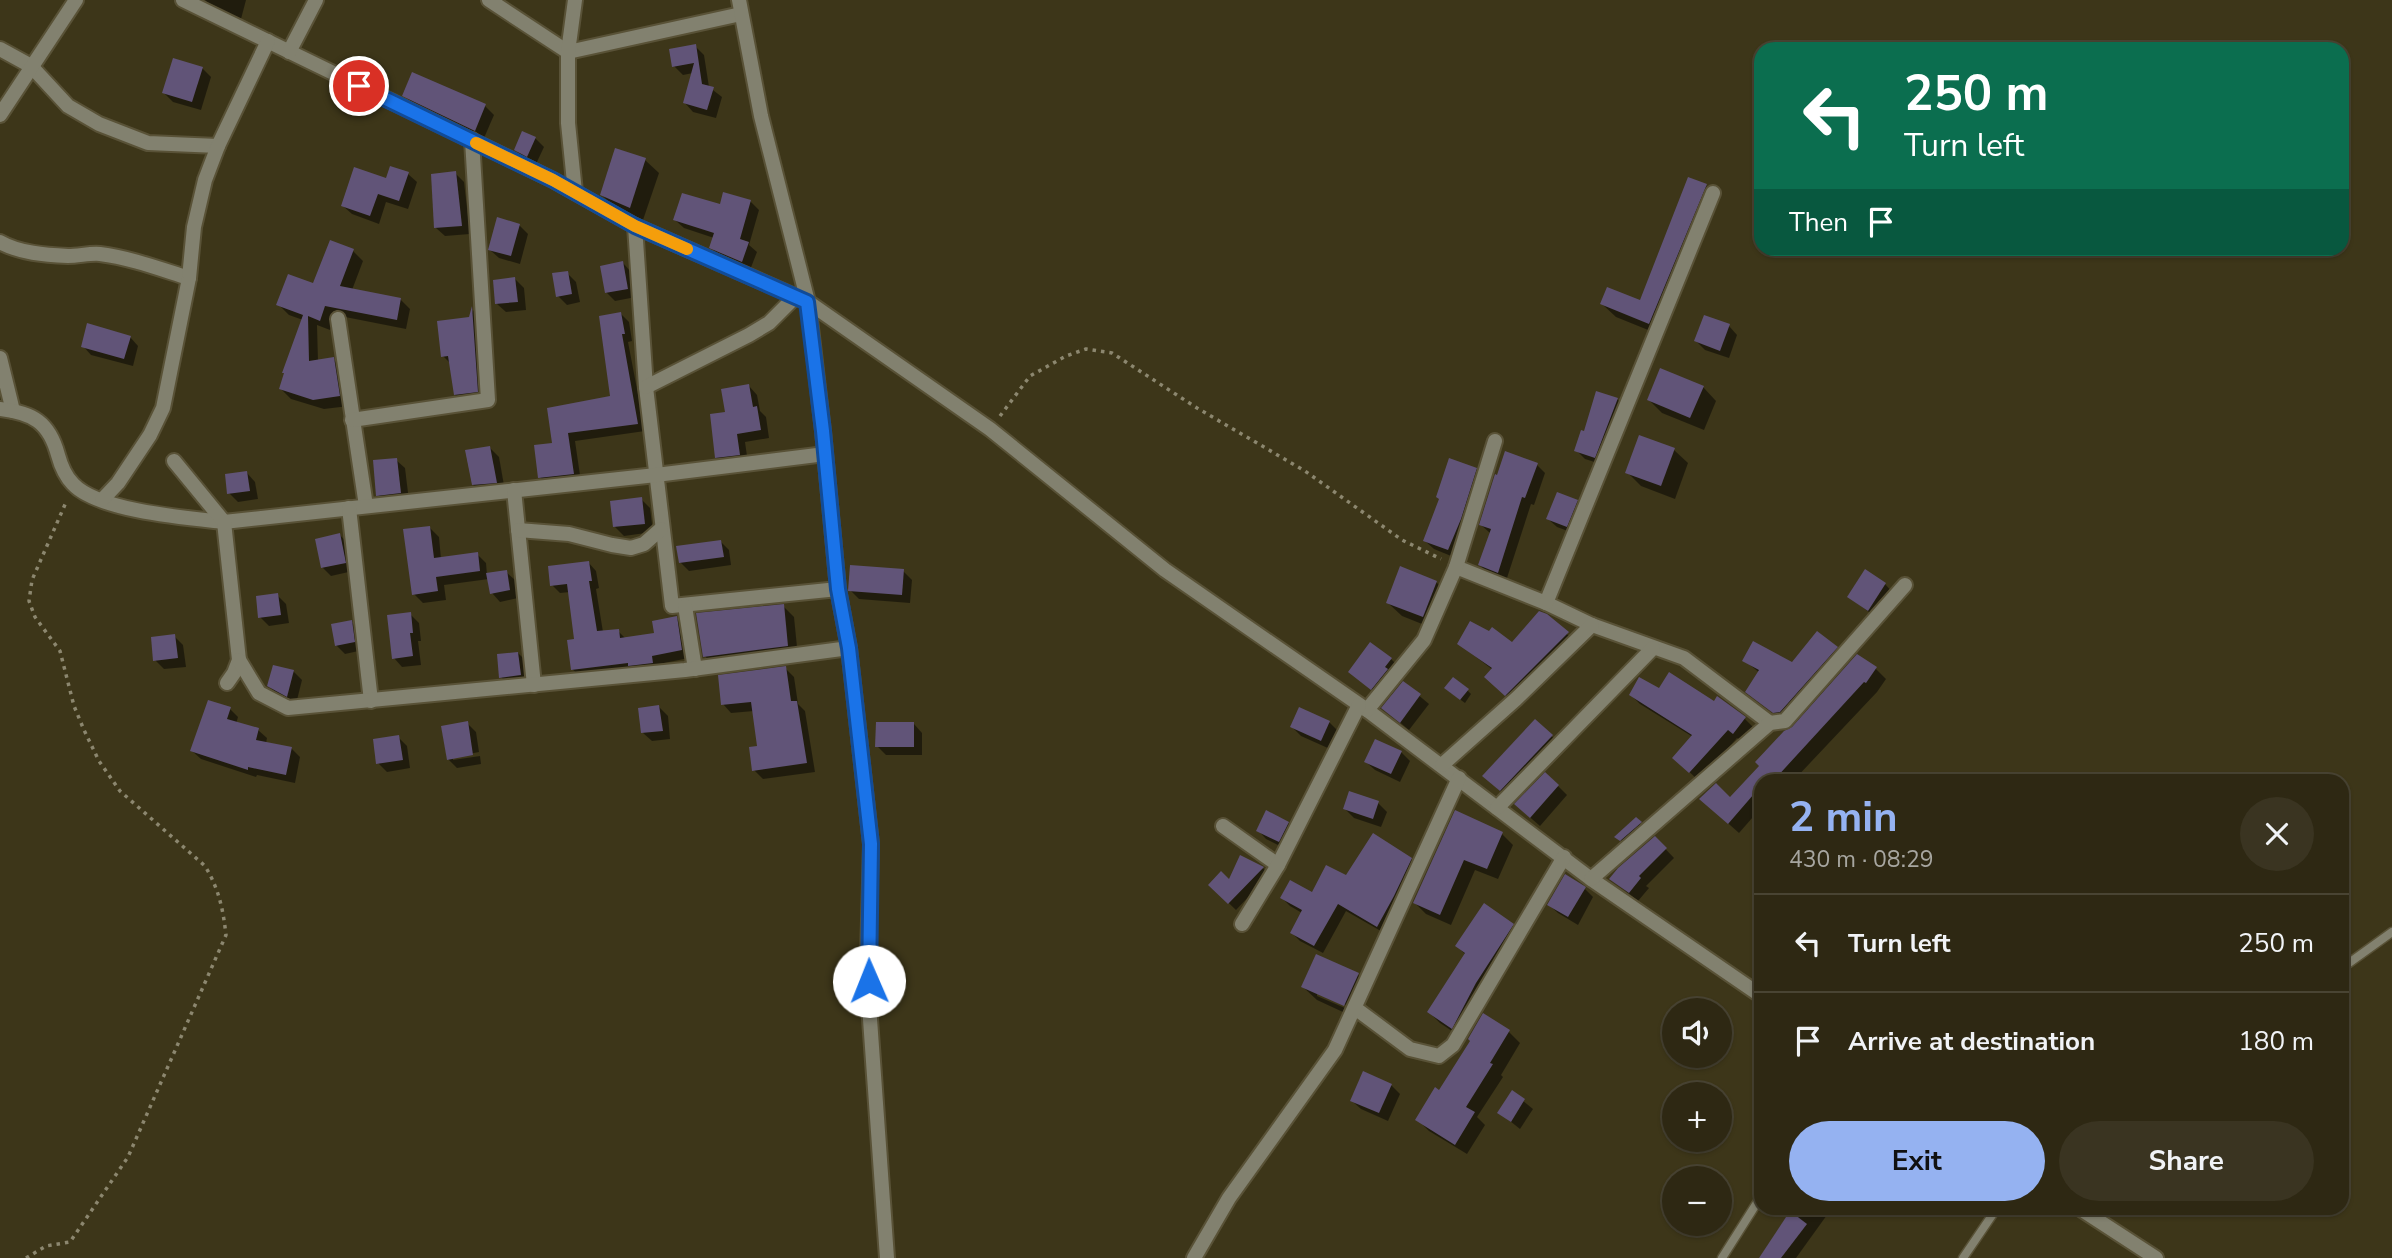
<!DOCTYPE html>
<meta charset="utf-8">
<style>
:root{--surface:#2e2813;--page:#3a3421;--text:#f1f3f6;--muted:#a7a6a0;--line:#494433;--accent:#95b2f1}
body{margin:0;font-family:"Nunito Sans",sans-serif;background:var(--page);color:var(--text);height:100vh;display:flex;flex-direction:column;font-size:26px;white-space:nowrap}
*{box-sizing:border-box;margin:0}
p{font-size:23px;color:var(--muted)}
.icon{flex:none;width:38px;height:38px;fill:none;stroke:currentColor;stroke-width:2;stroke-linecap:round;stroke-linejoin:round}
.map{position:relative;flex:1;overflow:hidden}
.details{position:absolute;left:1754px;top:774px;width:595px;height:441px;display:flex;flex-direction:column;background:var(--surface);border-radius:21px;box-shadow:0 2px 5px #0004,0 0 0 2px var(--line)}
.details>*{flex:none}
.top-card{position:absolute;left:1754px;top:42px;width:595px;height:214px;border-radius:21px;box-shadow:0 2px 5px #0004,0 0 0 2px var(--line);background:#0b6e4f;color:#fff;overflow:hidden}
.fabs{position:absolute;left:1662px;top:998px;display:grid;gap:14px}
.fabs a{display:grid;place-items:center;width:70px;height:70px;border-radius:50%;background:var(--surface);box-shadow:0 2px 5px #0004,0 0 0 2px var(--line);font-size:35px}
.pin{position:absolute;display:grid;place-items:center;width:60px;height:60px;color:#fff;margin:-30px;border:4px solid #fff;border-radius:50%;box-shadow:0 2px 7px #0007}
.me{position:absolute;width:77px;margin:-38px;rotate:359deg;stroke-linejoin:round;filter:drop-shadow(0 0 5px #0008)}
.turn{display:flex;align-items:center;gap:24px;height:147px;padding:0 35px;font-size:32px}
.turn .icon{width:91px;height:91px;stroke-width:2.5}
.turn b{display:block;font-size:49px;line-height:60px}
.then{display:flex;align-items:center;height:66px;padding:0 35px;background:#0003;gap:14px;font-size:26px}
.round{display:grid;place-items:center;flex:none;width:74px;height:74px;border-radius:37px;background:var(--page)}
.head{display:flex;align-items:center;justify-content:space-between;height:119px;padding:0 35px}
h1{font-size:42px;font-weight:700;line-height:52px;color:var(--accent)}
.cta{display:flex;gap:14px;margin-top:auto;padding:14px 35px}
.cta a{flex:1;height:80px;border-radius:42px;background:var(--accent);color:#111;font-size:28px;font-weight:700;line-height:80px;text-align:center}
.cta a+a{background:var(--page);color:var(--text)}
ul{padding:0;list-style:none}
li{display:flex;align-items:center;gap:21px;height:98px;padding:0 35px;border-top:2px solid var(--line)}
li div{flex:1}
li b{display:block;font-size:26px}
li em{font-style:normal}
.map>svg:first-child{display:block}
</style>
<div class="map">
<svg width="2392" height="1258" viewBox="0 0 2392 1258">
<rect width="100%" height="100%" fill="#3d3619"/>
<g fill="#0007" fill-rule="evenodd">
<path d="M205 0H246L241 19 211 6Z"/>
<path d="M695 46 704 55 709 87 722 97 716 118 693 112 685 103 693 73 683 75 674 66Z"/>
<path d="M202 68 211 77 201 110 173 102 164 93Z"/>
<path d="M404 95 485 106 494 115 484 138 413 104Z"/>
<path d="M535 138 544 147 536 164 524 158 516 150Z"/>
<path d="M645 160 659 173 643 220 615 208 602 195Z"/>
<path d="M455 173 464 182 470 234 445 236 436 228Z"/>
<path d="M408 174 417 182 408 209 386 202 379 224 352 214 343 206 387 181Z"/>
<path d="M1706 186 1720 199 1663 336 1616 317 1602 304 1641 302Z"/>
<path d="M750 201 759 210 749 245 757 252 750 270 720 256 711 248 714 238 684 228 675 220 721 206Z"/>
<path d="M519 225 528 234 520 264 499 258 490 250Z"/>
<path d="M331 242 353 251 363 261 352 290 400 299 410 309 406 329 335 315 330 330 317 325 318 361 333 359 343 369 349 406 324 409 291 399 281 389 303 320 289 315 279 305 314 285Z"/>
<path d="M623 263 631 272 636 297 615 301 606 292Z"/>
<path d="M567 273 576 282 580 302 567 305 558 296Z"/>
<path d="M515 279 524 288 526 310 506 312 497 304Z"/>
<path d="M473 310 480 317 486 400 464 403 455 395 451 364 443 356 470 319Z"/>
<path d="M621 314 629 322 632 341 628 342 645 431 575 441 581 482 548 485 540 477 554 444 612 397Z"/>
<path d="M1729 326 1737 335 1729 358 1705 350 1696 341Z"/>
<path d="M130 337 138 346 133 366 91 355 83 346Z"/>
<path d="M749 386 757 395 760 411 766 417 769 438 745 442 748 463 725 466 716 457 727 413Z"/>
<path d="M1703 387 1716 401 1704 430 1662 413 1649 400Z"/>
<path d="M1617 399 1626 408 1604 465 1585 459 1576 450Z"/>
<path d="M1640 437 1674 450 1688 463 1675 499 1641 486 1627 472Z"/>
<path d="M490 448 499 457 505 491 482 493 473 485Z"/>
<path d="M396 460 405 468 409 501 387 504 378 495Z"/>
<path d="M1537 465 1545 473 1534 505 1531 504 1506 581 1489 574 1480 565 1490 533 1481 525Z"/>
<path d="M1476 469 1485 478 1456 558 1434 549 1425 541 1441 500Z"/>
<path d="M247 473 255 482 258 499 238 502 229 493Z"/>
<path d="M641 499 650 508 653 532 624 536 615 527Z"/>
<path d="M1577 501 1585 510 1576 534 1557 527 1548 519Z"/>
<path d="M430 528 439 537 441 559 477 554 486 563 487 575 506 572 515 580 518 598 500 602 492 593 489 579 444 585 446 600 423 603 414 594Z"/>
<path d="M340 535 348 544 353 571 331 576 322 567Z"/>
<path d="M720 541 729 550 731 565 689 571 680 562Z"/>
<path d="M588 562 596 571 599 588 596 589 603 632 618 631 626 639 656 635 676 618 684 626 689 658 659 664 660 671 581 677 572 669 576 640 570 592 560 593 552 585Z"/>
<path d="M903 571 912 580 910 603 859 599 850 590Z"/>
<path d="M1436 582 1450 596 1437 630 1402 616 1388 603Z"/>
<path d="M1885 584 1893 593 1877 618 1849 597Z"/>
<path d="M277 595 286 604 289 623 269 626 260 617Z"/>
<path d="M783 606 794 617 798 657 715 667 705 656Z"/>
<path d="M410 614 419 623 421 641H418L421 665 402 667 394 658Z"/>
<path d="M1546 616 1576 642 1514 703 1486 677 1493 670 1459 644 1513 645Z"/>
<path d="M351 622 360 630 363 650 345 654 336 645Z"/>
<path d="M174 636 183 645 186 667 164 669 155 660Z"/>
<path d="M1837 648 1845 656 1782 720 1747 691 1760 673 1745 661 1793 665Z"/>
<path d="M518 653 527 662 529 683 510 686 501 677Z"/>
<path d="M1391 659 1400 668 1381 697 1350 672Z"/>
<path d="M785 668 794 677 798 704 805 711 815 772 763 779 754 770 759 747 754 711 731 713 723 704Z"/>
<path d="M1875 668 1886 679 1877 692 1794 780H1760V809L1739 833 1712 809 1731 799 1793 729Z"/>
<path d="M293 671 302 680 296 704 278 695 269 686Z"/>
<path d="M1404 683 1429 704 1409 730 1383 708Z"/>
<path d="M1467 690 1471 694 1465 703 1450 692Z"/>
<path d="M1659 691 1714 704 1744 718 1753 727 1743 742 1737 738 1699 781 1683 766 1693 737 1640 704 1631 695Z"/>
<path d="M659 707 668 716 670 739 652 741 643 733Z"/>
<path d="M230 709 238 717 236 724 258 730 267 738 266 743 291 748 300 757 295 783 257 775 256 777 201 759 192 751Z"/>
<path d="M1535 721 1560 744 1509 799 1493 784Z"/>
<path d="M1329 722 1338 731 1330 749 1301 736 1292 727Z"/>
<path d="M467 723 476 732 479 752 453 757V760L480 756 481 764 457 768 448 759Z"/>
<path d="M914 724 922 733V755H886L877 746Z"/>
<path d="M398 737 407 746 410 768 387 772 378 763Z"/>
<path d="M1401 752 1410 761 1400 782 1375 770 1366 762Z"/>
<path d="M1558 786 1567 795 1540 826 1525 813Z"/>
<path d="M1378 803 1387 812 1381 827 1354 818 1345 809Z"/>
<path d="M1456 812 1502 834 1513 845 1498 879 1475 870 1451 925 1426 914 1415 903Z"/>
<path d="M1636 820 1644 827 1625 844 1617 837Z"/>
<path d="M1288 823 1297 832 1288 850 1266 839 1258 830Z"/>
<path d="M1655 838 1674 858 1646 886 1649 888 1638 901 1611 879Z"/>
<path d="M1411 859 1419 867 1386 934 1346 911 1323 953 1300 941 1292 933 1302 913 1290 906 1282 898 1313 895 1347 878Z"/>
<path d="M1263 868 1269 875 1236 910 1210 885 1230 881Z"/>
<path d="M1585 889 1593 897 1578 925 1558 913 1549 905Z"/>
<path d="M1512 925 1524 937 1464 1039 1440 1023 1429 1012 1466 955 1457 946Z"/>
<path d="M1317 957 1358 975 1372 988 1358 1019 1317 1000 1303 987ZM1317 992 1353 1008 1352 1011 1317 996Z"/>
<path d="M1483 1016 1509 1032 1520 1043 1501 1075 1503 1077 1477 1117 1485 1125 1467 1154 1429 1131 1418 1120 1440 1092 1472 1042Z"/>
<path d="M1391 1085 1400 1094 1388 1121 1361 1109 1352 1101Z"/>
<path d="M1512 1092 1533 1109 1520 1129 1500 1113Z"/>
<path d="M1795 1208H1832L1796 1258H1762L1777 1232Z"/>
</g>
<g fill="#615478">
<path d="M696 44 702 84 714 87 707 110 683 103 694 63 672 67 669 49Z"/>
<path d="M173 58 203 67 192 102 162 93Z"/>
<path d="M412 72 486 104 475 131 402 96Z"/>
<path d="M522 131 536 137 527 157 514 150Z"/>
<path d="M615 148 646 158 630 208 600 195Z"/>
<path d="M390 166 409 172 399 201 378 194 370 216 341 206 354 167 386 178Z"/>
<path d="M456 171 462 226 434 228 431 174Z"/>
<path d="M1688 177 1707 184 1649 324 1600 304 1607 287 1640 300Z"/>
<path d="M723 192 751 200 740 239 749 242 742 262 709 248 714 233 673 220 682 193 720 204Z"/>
<path d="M497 217 520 224 511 256 488 250Z"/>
<path d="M330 240 354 249 340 286 401 298 397 320 325 306 320 321 308 316 309 361 334 357 340 396 313 400 279 389 284 373H282L303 315 276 305 288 274 313 283Z"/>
<path d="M623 261 628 289 605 293 600 266Z"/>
<path d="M568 271 572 294 556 297 552 273Z"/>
<path d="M515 277 518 302 495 304 493 280Z"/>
<path d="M472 306 478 392 454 395 448 356 441 357 437 321 469 317Z"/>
<path d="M621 312 625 334H622L638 424 568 433 574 474 538 478 534 445 552 443 547 408 610 396 599 316Z"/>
<path d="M1704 315 1730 324 1720 351 1694 341Z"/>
<path d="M87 323 131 336 124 359 81 347Z"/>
<path d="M1660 368 1704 386 1690 418 1647 400Z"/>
<path d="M749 384 753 407 757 406 761 430 737 434 740 455 715 458 710 414 725 412 721 389Z"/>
<path d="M1596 391 1618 398 1595 458 1574 451 1581 430 1584 431Z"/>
<path d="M1639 435 1675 448 1661 486 1625 473Z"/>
<path d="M490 446 497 483 472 485 465 450Z"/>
<path d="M1505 451 1538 463 1525 498 1522 497 1498 573 1478 565 1491 529 1479 525 1495 474 1497 475Z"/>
<path d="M397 458 401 493 376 496 373 460Z"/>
<path d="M1449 458 1477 468 1461 519 1448 550 1423 541 1439 499 1436 497Z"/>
<path d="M247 471 250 491 227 494 225 474Z"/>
<path d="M1557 492 1578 500 1567 527 1546 519Z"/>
<path d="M642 497 645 524 613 527 610 501Z"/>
<path d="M430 526 434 558 478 552 480 571 436 577 438 591 412 595 403 529Z"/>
<path d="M340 533 346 563 321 568 315 539Z"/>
<path d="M721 540 724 557 679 563 676 546Z"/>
<path d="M589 561 592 581H589L597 631 619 629 620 638 654 633 652 621 677 616 682 650 652 656 653 663 628 666V663L571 670 567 640 574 639 567 584 550 586 548 566Z"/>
<path d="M850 565 904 569 902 595 848 591Z"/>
<path d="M1400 566 1437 581 1423 617 1386 603Z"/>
<path d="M1865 569 1886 583 1868 611 1847 597Z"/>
<path d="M507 570 510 590 490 594 486 573Z"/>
<path d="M278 593 281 615 258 618 256 596Z"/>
<path d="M784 604 788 646 703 657 696 613Z"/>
<path d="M1539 611 1547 614 1569 632 1505 696 1484 677 1492 668 1457 644 1470 621 1489 631 1492 627 1512 642Z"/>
<path d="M411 612 413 633H410L413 656 392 659 387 615Z"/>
<path d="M352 620 355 642 335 646 331 624Z"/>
<path d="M1817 631 1838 647 1780 712 1773 713 1745 692 1759 670 1742 661 1753 641 1792 662Z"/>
<path d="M175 634 178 658 153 661 151 637Z"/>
<path d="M1370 642 1392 658 1385 667 1388 669 1371 690 1348 672Z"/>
<path d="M518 652 521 675 499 678 497 654Z"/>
<path d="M1857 654 1877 667 1866 683 1864 682 1774 780H1760V787L1728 824 1699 799 1716 783 1730 797 1759 766 1755 762 1784 731 1792 727Z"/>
<path d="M273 665 294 670 287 697 267 686Z"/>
<path d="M786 666 791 701H797L807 763 752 771 749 747 757 746 751 702 721 705 718 675Z"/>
<path d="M1669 672 1714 701 1717 696 1746 717 1733 734 1728 730 1689 773 1672 758 1692 735 1629 695 1639 677 1659 688Z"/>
<path d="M1453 677 1469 689 1460 700 1444 688Z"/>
<path d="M1403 681 1421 694 1400 723 1381 708Z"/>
<path d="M208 700 231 707 227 719 259 728 256 740 292 747 286 775 248 767V770L190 751Z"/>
<path d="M659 705 663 731 641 733 638 708Z"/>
<path d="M1299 707 1330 721 1321 741 1290 727Z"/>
<path d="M1535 719 1553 735 1500 791 1482 776Z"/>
<path d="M468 721 473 755 447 760 441 726Z"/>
<path d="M876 722H914V747H875Z"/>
<path d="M399 735 403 760 376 764 373 739Z"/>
<path d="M1375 739 1402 751 1391 774 1364 762Z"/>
<path d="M1545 772 1559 785 1530 818 1514 804Z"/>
<path d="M1349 791 1379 801 1373 819 1343 809Z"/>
<path d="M1266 810 1289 822 1279 842 1256 831Z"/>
<path d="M1455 810 1503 832 1487 869 1464 860 1440 915 1413 903Z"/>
<path d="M1636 817 1642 822 1620 841 1614 837Z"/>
<path d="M1373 833 1412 858 1394 896 1377 927 1338 904 1314 946 1290 933 1302 910 1280 898 1290 880 1312 892 1326 865 1346 875Z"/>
<path d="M1655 836 1667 848 1639 876 1641 878 1629 893 1609 879 1618 868Z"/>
<path d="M1240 855 1264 867 1228 904 1208 885 1221 871 1229 879Z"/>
<path d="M1565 874 1586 887 1568 917 1547 905Z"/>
<path d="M1484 903 1514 924 1476 983 1452 1029 1427 1012 1465 953 1455 946Z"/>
<path d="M1316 954 1359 973 1344 1006 1301 987Z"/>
<path d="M1483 1013 1510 1030 1490 1063 1493 1064 1466 1107 1475 1112 1455 1145 1415 1120 1435 1087 1439 1090 1470 1041 1468 1039Z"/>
<path d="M1363 1071 1392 1084 1379 1113 1350 1101Z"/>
<path d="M1512 1090 1525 1099 1511 1122 1497 1113Z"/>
<path d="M1790 1211 1807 1224 1781 1258H1759Z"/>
</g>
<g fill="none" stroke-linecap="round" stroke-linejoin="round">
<defs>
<g id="service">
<path d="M2342 968 2392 932"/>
<path d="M1722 1258 1760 1198"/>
<path d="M1963 1258 1997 1208"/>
</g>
<g id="minor">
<path d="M183 0 553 180 635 226 808 302 990 429 1165 570 1367 710 1591 879 1760 995"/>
<path d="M489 0 568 52 741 14"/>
<path d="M0 49 31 66 68 106 99 124 148 143 218 146"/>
<path d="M289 52 316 0"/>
<path d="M0 115 76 0"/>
<path d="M575 192 568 123V52L575 0"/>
<path d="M635 226 646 387 672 606 838 589"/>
<path d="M0 242C19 253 46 255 68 256 79 256 90 253 100 254 131 258 160 269 189 278"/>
<path d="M338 319 366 506"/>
<path d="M0 358 13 411"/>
<path d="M646 387 749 335 769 323 795 297"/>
<path d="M0 409C33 413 49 422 58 455 61 466 65 476 73 484 98 511 187 518 224 522L656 475 825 454"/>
<path d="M352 420 488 400 472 140"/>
<path d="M174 461 224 522 239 660 234 673 227 683"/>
<path d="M514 490 534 685"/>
<path d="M102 500 118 483 150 435 163 408 189 278 194 227 205 180 218 146 268 41"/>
<path d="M349 508 371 701"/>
<path d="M518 530 569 534 612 545 631 548 644 544 661 529"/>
<path d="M1456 567 1546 603 1592 625 1684 658 1770 723"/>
<path d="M1546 603 1713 193"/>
<path d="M685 606 695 669"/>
<path d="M239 660 259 693 288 708 685 670 849 648"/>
<path d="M1367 710 1424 640 1456 567 1495 441"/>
<path d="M1442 765 1516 699 1592 625"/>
<path d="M1497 808 1653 648"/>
<path d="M1223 826 1278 865"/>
<path d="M1591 879 1770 723 1785 721 1905 585"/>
<path d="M1242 924 1278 865 1359 705"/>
<path d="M1355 1008 1410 1049 1439 1056 1453 1045 1564 857"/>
<path d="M2079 1208 2156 1258"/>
<path d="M1194 1258 1229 1198 1335 1050 1459 778"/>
</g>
<path id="tertiary" d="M739 0 761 116 808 302 823 431 838 589 849 648 871 844 868 958 869 1005 887 1258"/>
</defs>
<use href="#service" stroke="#595237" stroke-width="11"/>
<use href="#minor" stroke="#595237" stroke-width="18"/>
<use href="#tertiary" stroke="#595237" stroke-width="18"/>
<g stroke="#8c876f" stroke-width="3.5" stroke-dasharray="3.5 5" stroke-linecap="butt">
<path d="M1000 416 1030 376 1066 356 1086 349 1112 353 1197 408 1305 471 1402 540 1441 559"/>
<path d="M26 1258 46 1246 70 1242 128 1157 226 935C223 909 219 889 205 866L120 791 99 761 84 730 74 706 60 651 35 617 29 601 32 580 67 500"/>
</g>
<use href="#service" stroke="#82816f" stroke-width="8"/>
<use href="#minor" stroke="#82816f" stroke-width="14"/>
<use href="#tertiary" stroke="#82816f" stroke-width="14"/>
</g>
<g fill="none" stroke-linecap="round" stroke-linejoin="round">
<defs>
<path id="route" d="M359 86 553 180 635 226 807 302 823 431 838 589 849 648 871 844 869 981"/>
</defs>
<use href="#route" stroke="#114b97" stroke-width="18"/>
<use href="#route" stroke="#1a73e8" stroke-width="12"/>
<path stroke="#f59e0b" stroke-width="12" d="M476 143 553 180 635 226 687 249"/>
</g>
</svg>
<div class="fabs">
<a><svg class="icon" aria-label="sound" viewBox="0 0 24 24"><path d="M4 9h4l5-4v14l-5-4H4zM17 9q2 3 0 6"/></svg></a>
<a>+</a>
<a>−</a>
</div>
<div class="pin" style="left:359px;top:86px;background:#d93025"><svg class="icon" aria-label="arrive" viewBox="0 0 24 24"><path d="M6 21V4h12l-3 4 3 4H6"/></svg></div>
<svg class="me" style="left:869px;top:981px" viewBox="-20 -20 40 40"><circle r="19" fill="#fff"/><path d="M0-13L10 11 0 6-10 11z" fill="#1a73e8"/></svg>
<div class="top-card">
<div class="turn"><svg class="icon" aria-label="left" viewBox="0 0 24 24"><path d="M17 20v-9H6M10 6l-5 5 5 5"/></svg><div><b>250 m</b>Turn left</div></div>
<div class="then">Then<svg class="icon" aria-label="arrive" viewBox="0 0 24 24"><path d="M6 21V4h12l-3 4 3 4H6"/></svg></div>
</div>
<section class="details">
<div class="head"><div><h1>2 min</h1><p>430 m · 08:29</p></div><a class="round"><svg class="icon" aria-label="close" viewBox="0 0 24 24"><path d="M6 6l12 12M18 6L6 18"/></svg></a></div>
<ul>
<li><svg class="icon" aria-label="left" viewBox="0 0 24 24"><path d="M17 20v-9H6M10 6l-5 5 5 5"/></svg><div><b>Turn left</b></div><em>250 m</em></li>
<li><svg class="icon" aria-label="arrive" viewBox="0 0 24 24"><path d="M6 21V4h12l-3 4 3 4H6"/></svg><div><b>Arrive at destination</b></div><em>180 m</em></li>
</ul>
<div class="cta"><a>Exit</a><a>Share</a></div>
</section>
</div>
